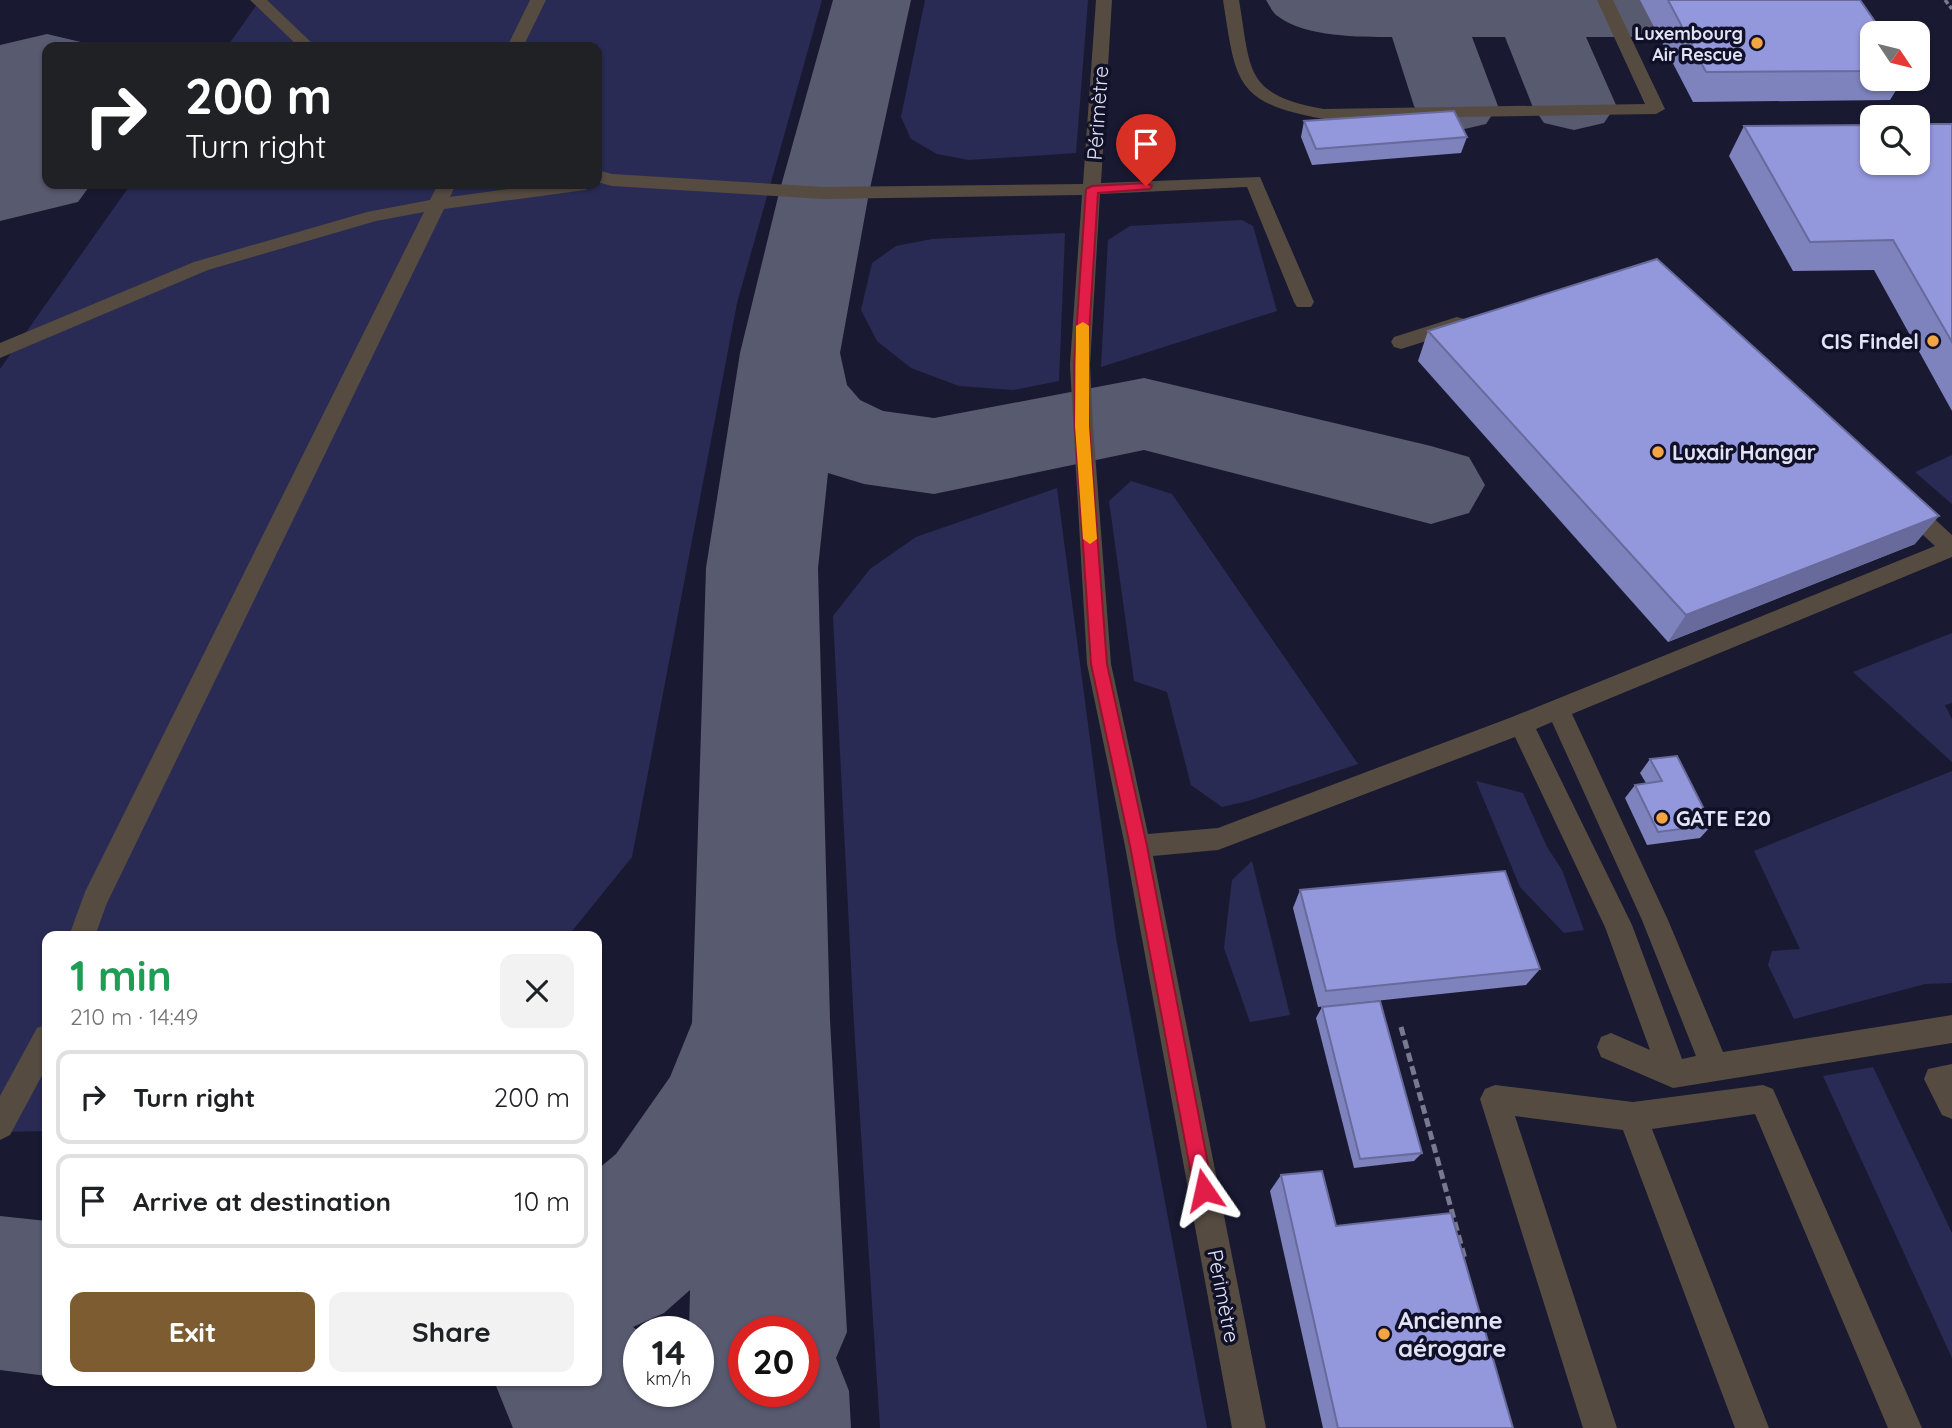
<!DOCTYPE html>
<meta charset="utf-8">
<style>
:root{--surface:#fff;--page:#f2f2f2;--text:#202124;--muted:#757577;--line:#e0e0e0;--accent:#7e5c32}
body{margin:0;font-family:Quicksand,sans-serif;background:var(--page);color:var(--text);height:100vh;display:flex;flex-direction:column;font-size:26px;white-space:nowrap}
*{box-sizing:border-box;margin:0}
p{font-size:23px;color:var(--muted)}
.icon{flex:none;width:38px;height:38px;fill:none;stroke:currentColor;stroke-width:2;stroke-linecap:round;stroke-linejoin:round}
.map{position:relative;flex:1;overflow:hidden}
.sheet{position:absolute;left:42px;top:931px;width:560px;height:455px;display:flex;flex-direction:column;background:var(--surface);border-radius:14px;box-shadow:0 2px 5px #0004}
.sheet>*{flex:none}
.banner{position:absolute;left:42px;top:42px;width:560px;height:147px;border-radius:14px;box-shadow:0 2px 5px #0004;background:#202124;color:#fff;overflow:hidden}
.needle{width:46px;rotate:125deg}
.fabs{position:absolute;left:1860px;top:21px;display:grid;gap:14px}
.fabs a{display:grid;place-items:center;width:70px;height:70px;border-radius:14px;background:var(--surface);box-shadow:0 2px 5px #0004;font-size:35px}
.speed{position:absolute;left:623px;top:1316px;display:flex;gap:14px;font-size:35px;font-weight:700;text-align:center}
.speed>*{display:grid;place-content:center;width:91px;height:91px;border-radius:50%;background:var(--surface);box-shadow:0 2px 5px #0004;line-height:1}
.speed small{font-size:18px;font-weight:400}
.speed .limit{border:10px solid #d22;background:#fff;color:#111}
.pin{position:absolute;display:grid;place-items:center;width:60px;height:60px;color:#fff;margin:-72px -30px;border-radius:50% 50% 50% 0;rotate:-45deg;box-shadow:0 0 7px #0007}
.pin .icon{rotate:45deg}
.me{position:absolute;width:77px;margin:-38px;rotate:349deg;stroke-linejoin:round;filter:drop-shadow(0 0 5px #0008)}
.turn{display:flex;align-items:center;gap:24px;height:147px;padding:0 28px;font-size:32px}
.turn .icon{width:91px;height:91px;stroke-width:2.5}
.turn b{display:block;font-size:49px;line-height:60px}
.round{display:grid;place-items:center;flex:none;width:74px;height:74px;border-radius:14px;background:var(--page)}
.overview{display:flex;align-items:center;justify-content:space-between;height:119px;padding:0 28px}
h1{font-size:42px;font-weight:700;line-height:52px;color:#1e9e55}
.button{display:flex;gap:14px;margin-top:auto;padding:14px 28px}
.button a{flex:1;height:80px;border-radius:14px;background:var(--accent);color:#fff;font-size:28px;font-weight:700;line-height:80px;text-align:center}
.button a+a{background:var(--page);color:var(--text)}
ul{padding:0;list-style:none}
li{display:flex;align-items:center;gap:21px;height:94px;margin:0 14px 10px;padding:0 14px;border:4px solid var(--line);border-radius:14px}
li div{flex:1}
li b{display:block;font-size:26px}
li em{font-style:normal}
.map>svg:first-child{display:block}
</style>
<div class="map">
<svg width="1952" height="1428" viewBox="0 0 1952 1428">
<rect width="100%" height="100%" fill="#191a32"/>
<g fill="#2a2b54">
<path d="M260 0H822L737 303 632 857 568 936H47V1131L0 1132V369L131 184H597V47H227Z"/>
<path d="M925 0H1088L1076 153 969 160 937 154 911 139 901 117Z"/>
<path d="M1242 220 1253 226 1277 311 1101 367 1108 240 1130 226Z"/>
<path d="M1065 233 1059 381 1013 390 959 386 911 368 877 341 861 310 872 263 896 246 932 239Z"/>
<path d="M1952 455V504L1915 472Z"/>
<path d="M1131 481 1172 494 1358 764 1248 801 1222 807 1191 785 1167 692 1134 681 1109 501Z"/>
<path d="M1057 488 1116 938 1207 1428H880L854 1024 833 616 870 569 916 537Z"/>
<path d="M1952 633V703L1945 705 1952 719V762L1853 672Z"/>
<path d="M1952 771V983L1925 984 1794 1019 1768 965 1772 951 1800 949 1754 851Z"/>
<path d="M1476 781 1523 793 1547 847 1562 870 1584 930 1564 933 1520 887Z"/>
<path d="M1252 861 1290 1015 1250 1022 1224 948 1232 880Z"/>
<path d="M1873 1067 1952 1233V1358L1823 1076Z"/>
</g>
<g fill="none" stroke-linecap="round" stroke-linejoin="round">
<g fill="#585a70" fill-rule="evenodd">
<path d="M833 0H911L869 193 840 353 847 385 860 400 883 411 934 418 1144 378 1431 446 1469 457 1485 485 1469 513 1431 524 1144 450 934 494 864 484 828 473 818 568 830 1020 847 1332 836 1358 849 1391 851 1428H513L494 1381H597V1170L616 1154 670 1077 692 1023 706 568 740 353 779 193ZM690 1290 689 1332H698V1353L701 1361 698 1368V1391H639L640 1332 633 1327 664 1313ZM744 1332H803V1391H744Z"/>
<path d="M1266 0H1678L1687 13 1675 30 1647 37H1586L1616 105 1604 123 1574 130 1544 123 1532 105 1505 37H1472L1498 106 1486 124 1456 131 1426 124 1414 106 1392 37C1360 37 1305 37 1279 17 1273 14 1270 6 1266 0Z"/>
<path d="M0 1216 47 1221V1376L0 1370Z"/>
</g>
<path fill="#585a70" fill-rule="evenodd" d="M47 34 102 47H47V184H91L78 202 0 221V45Z"/>
<path stroke="#797a8f" stroke-width="3.5" stroke-dasharray="5 2.5" stroke-linecap="butt" d="M1945 0 1952 9"/>
<path stroke="#797a8f" stroke-width="5" stroke-dasharray="9 4.5" stroke-linecap="butt" d="M1401 1027 1465 1259"/>
<g fill="#554b41" fill-rule="evenodd">
<path d="M250 0H267L316 47H299Z"/>
<path d="M530 0H546L523 47H507Z"/>
<path d="M1096 0H1112L1101 183 1260 177 1314 302 1311 307H1297L1294 302 1247 187 1100 194 1090 365 1093 426 1111 664 1148 834 1218 828 1512 717 1935 546 1898 512 1895 506 1898 500 1906 498 1914 500 1952 535V557L1572 714 1668 920 1723 1052 1952 1015V1043L1673 1088 1601 1057 1597 1047 1601 1037 1611 1033 1650 1050 1605 927 1515 737 1218 850 1153 856 1266 1428H1232L1125 846 1087 664 1070 365 1082 195 824 199 612 186 597 182V170L612 174 824 187 1083 184ZM1552 722 1642 920 1696 1056 1682 1059 1632 925 1536 729Z"/>
<path d="M1223 0H1239C1251 71 1244 95 1324 109L1645 104 1597 0H1613L1665 109 1656 114 1324 119C1235 103 1236 83 1223 0Z"/>
<path d="M438 184H456L450 197 545 184H594L585 190 444 209 107 903 95 936H69L85 892 424 212 376 221 208 270 0 358V343L194 262 367 212 430 200Z"/>
<path d="M1457 317 1464 319 1467 324 1464 329 1401 349 1394 347 1391 342 1394 337Z"/>
<path d="M47 1024V1066L10 1135 0 1140V1096L37 1028Z"/>
<path d="M1952 1064V1119L1942 1115 1924 1079 1928 1069Z"/>
<path d="M1495 1085 1633 1102 1763 1085 1773 1089 1922 1428H1888L1755 1114 1652 1129 1769 1428H1735L1623 1130 1515 1116 1617 1428H1583L1480 1099 1485 1089Z"/>
</g>
</g>
<g fill="#7e82bd">
<path d="M1640 0H1860L1872 33V79H1903L1890 100 1693 102Z"/>
<path d="M1304 121 1467 137 1461 153 1312 165 1301 137Z"/>
<path d="M1952 124V411L1874 270 1793 271 1729 156 1744 126Z"/>
<path d="M1428 331 1915 544 1668 642 1418 361Z"/>
<path d="M1650 759 1712 825 1700 838 1647 845 1625 798 1635 785 1646 783 1640 773Z"/>
<path d="M1300 890 1540 969 1526 985 1318 1007 1293 908Z"/>
<path d="M1322 1007 1422 1153 1414 1161 1354 1168 1316 1018Z"/>
<path d="M1281 1175 1336 1226 1513 1428H1323L1270 1191Z"/>
</g>
<path fill="#676a9a" d="M1939 516 1915 544 1668 642 1686 615Z"/>
<g fill="#9397dc" stroke="#676a9a" stroke-width="2">
<path d="M1668 0H1860L1883 33H1872V71L1706 72Z"/>
<path d="M1454 111 1467 137 1316 149 1304 121Z"/>
<path d="M1918 124H1952V342L1893 240 1810 242 1744 126 1872 125V163H1918Z"/>
<path d="M1657 259 1939 516 1686 615 1428 331Z"/>
<path d="M1677 756 1712 825 1658 832 1635 785 1662 781 1650 759Z"/>
<path d="M1505 871 1540 969 1326 991 1300 890Z"/>
<path d="M1380 1001 1422 1153 1360 1159 1322 1007Z"/>
<path d="M1322 1171 1336 1226 1451 1213 1513 1428H1338L1281 1175Z"/>
</g>
<path fill="#e11d48" stroke="#92132f" stroke-width="2" d="M1146 183 1152 186 1150 189 1098 193 1087 365 1089 426 1107 664 1147 846 1213 1190 1211 1197 1204 1200 1197 1197 1194 1190 1130 846 1091 664 1075 426 1074 365 1086 189 1092 186Z"/>
<path fill="#f59e0b" d="M1083 322 1089 326V426L1097 539 1090 544 1083 539 1075 426 1076 326Z"/>
<g fill="#f2a542" stroke="#101028" stroke-width="2.5">
<circle cx="1757" cy="43" r="7"/>
<circle cx="1933" cy="341" r="7"/>
<circle cx="1658" cy="452" r="7"/>
<circle cx="1662" cy="818" r="7"/>
<circle cx="1384" cy="1334" r="7"/>
</g>
<g text-anchor="middle" dominant-baseline="central" stroke-width="7" stroke-linejoin="round" paint-order="stroke">
<g font-size="18" font-weight="bold" fill="#e2e4f5" stroke="#101028" text-anchor="end">
<text x="1743" y="33">Luxembourg<tspan x="1743" dy="21">Air Rescue</tspan></text>
</g>
<g font-size="21" fill="#e2e4f5" stroke="#101028">
<text transform="translate(1097 113) rotate(-86)">Périmètre</text>
<text transform="translate(1224 1296) rotate(79)">Périmètre</text>
</g>
<g font-size="21" font-weight="bold" fill="#e2e4f5" stroke="#101028" text-anchor="start">
<text x="1919" y="341" text-anchor="end">CIS Findel</text>
<text x="1672" y="452">Luxair Hangar</text>
<text x="1676" y="818">GATE E20</text>
</g>
<g font-size="24" font-weight="bold" fill="#e2e4f5" stroke="#101028" text-anchor="start">
<text x="1398" y="1320">Ancienne<tspan x="1398" dy="28">aérogare</tspan></text>
</g>
</g>
</svg>
<div class="fabs">
<a><svg class="needle" viewBox="-14 -14 28 28"><path d="M0-13l5 13h-10z" fill="#e53935"/><path d="M0 13l5-13h-10z" fill="#757577"/></svg></a>
<a><svg class="icon" aria-label="search" viewBox="0 0 24 24"><circle cx="10" cy="10" r="6"/><path d="M15 15l6 6"/></svg></a>
</div>
<div class="speed"><div>14<small>km/h</small></div><div class="limit">20</div></div>
<div class="pin" style="left:1146px;top:186px;background:#d93025"><svg class="icon" aria-label="arrive" viewBox="0 0 24 24"><path d="M6 21V4h12l-3 4 3 4H6"/></svg></div>
<svg class="me" style="left:1204px;top:1190px" viewBox="-20 -20 40 40"><path d="M0-17L14 15 0 8-14 15z" fill="#e11d48" stroke="#fff" stroke-width="4"/></svg>
<div class="banner">
<div class="turn"><svg class="icon" aria-label="right" viewBox="0 0 24 24"><path d="M7 20v-9h11M14 6l5 5-5 5"/></svg><div><b>200 m</b>Turn right</div></div>
</div>
<section class="sheet">
<div class="overview"><div><h1>1 min</h1><p>210 m · 14:49</p></div><a class="round"><svg class="icon" aria-label="close" viewBox="0 0 24 24"><path d="M6 6l12 12M18 6L6 18"/></svg></a></div>
<ul>
<li><svg class="icon" aria-label="right" viewBox="0 0 24 24"><path d="M7 20v-9h11M14 6l5 5-5 5"/></svg><div><b>Turn right</b></div><em>200 m</em></li>
<li><svg class="icon" aria-label="arrive" viewBox="0 0 24 24"><path d="M6 21V4h12l-3 4 3 4H6"/></svg><div><b>Arrive at destination</b></div><em>10 m</em></li>
</ul>
<div class="button"><a>Exit</a><a>Share</a></div>
</section>
</div>
